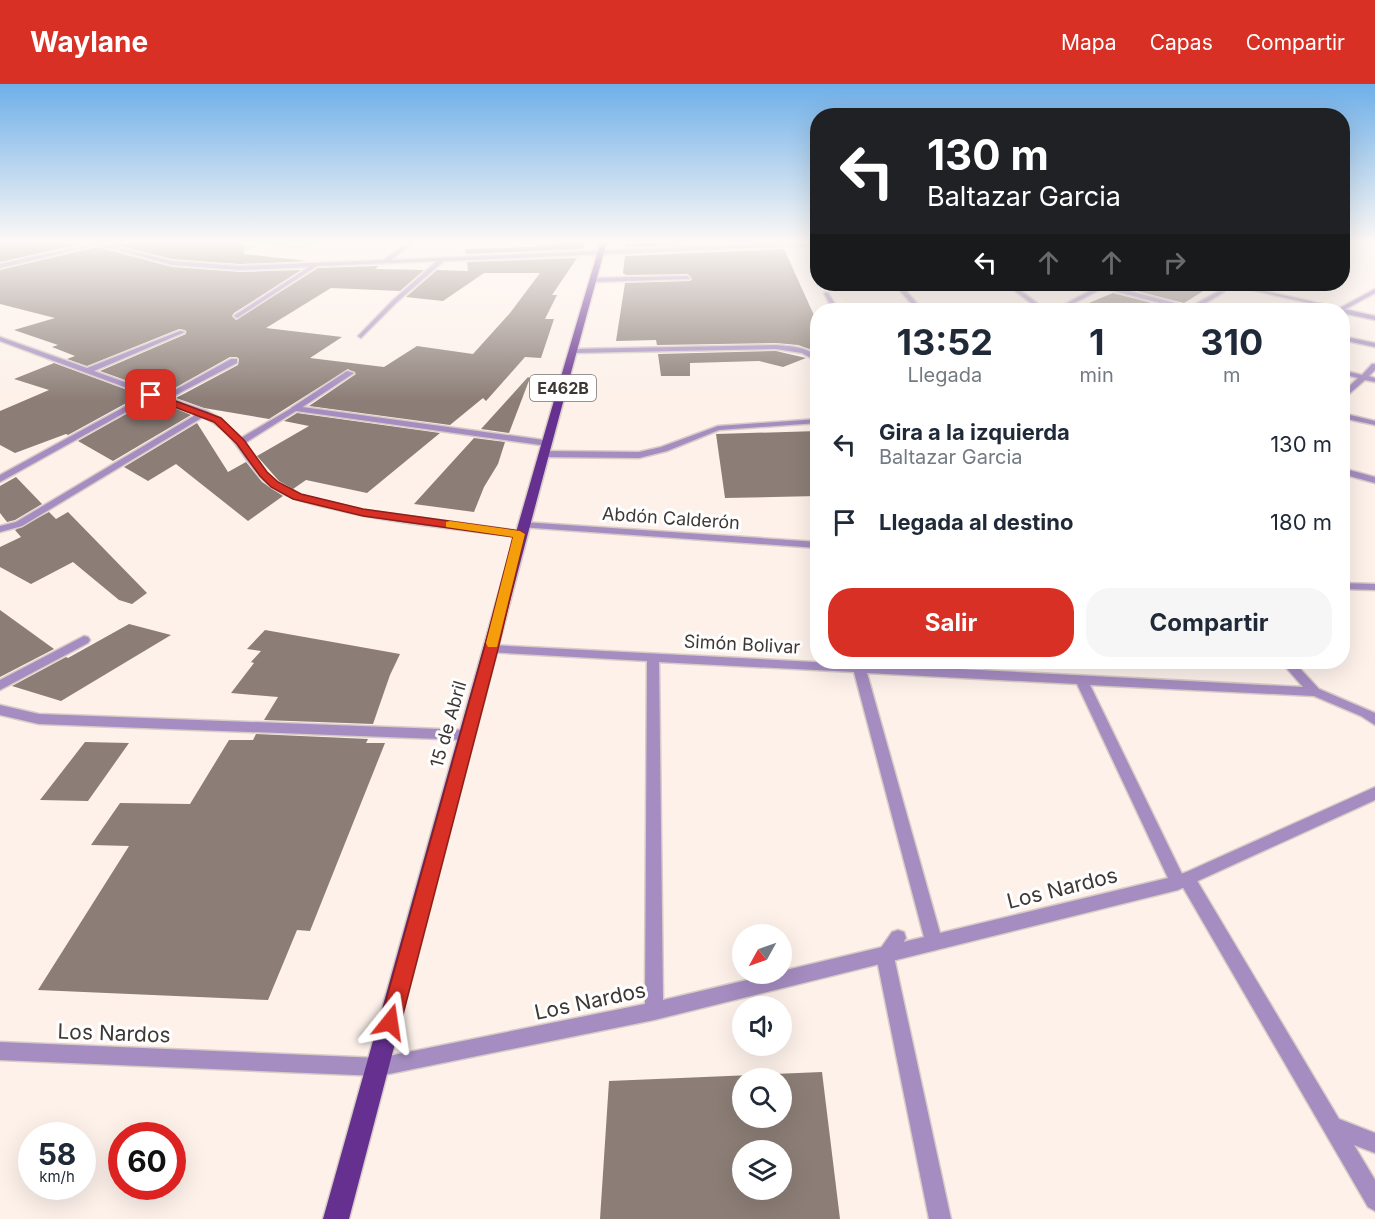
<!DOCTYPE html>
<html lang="es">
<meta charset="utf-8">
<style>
:root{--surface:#fff;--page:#f6f6f7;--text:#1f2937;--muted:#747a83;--accent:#d93025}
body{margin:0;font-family:Inter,sans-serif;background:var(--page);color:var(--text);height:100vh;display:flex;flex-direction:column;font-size:22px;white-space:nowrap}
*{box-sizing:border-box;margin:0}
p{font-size:20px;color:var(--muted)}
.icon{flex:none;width:33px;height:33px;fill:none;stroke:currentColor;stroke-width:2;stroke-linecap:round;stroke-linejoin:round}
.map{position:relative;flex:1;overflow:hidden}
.details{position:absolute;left:810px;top:219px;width:540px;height:366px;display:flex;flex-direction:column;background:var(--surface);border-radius:24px;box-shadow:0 6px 24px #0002}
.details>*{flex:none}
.banner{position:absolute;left:810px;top:24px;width:540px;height:183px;border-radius:24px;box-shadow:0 6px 24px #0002;background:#202124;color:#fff;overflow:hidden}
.needle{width:39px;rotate:230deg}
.fabs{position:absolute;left:732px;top:840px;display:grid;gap:12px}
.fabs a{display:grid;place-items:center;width:60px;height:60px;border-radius:50%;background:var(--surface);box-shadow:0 6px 24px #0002;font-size:30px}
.speed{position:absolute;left:18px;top:1038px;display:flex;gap:12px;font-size:30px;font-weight:700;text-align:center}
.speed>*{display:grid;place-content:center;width:78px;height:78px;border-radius:50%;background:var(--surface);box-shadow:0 6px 24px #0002;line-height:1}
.speed small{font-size:15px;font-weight:400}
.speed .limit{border:9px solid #d22;background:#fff;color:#111}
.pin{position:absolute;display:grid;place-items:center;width:51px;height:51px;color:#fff;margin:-26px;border-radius:12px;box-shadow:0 3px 9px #0006}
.me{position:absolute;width:66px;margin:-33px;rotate:15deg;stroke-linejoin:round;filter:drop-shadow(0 0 4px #0008)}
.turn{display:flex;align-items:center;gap:21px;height:126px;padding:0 18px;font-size:27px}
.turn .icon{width:78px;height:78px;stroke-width:2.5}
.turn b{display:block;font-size:42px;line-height:51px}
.lanes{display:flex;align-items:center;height:57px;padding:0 18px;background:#0003;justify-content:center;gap:30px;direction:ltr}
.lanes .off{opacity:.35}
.eta{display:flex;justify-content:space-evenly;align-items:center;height:102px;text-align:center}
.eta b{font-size:36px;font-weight:700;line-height:42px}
.primary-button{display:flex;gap:12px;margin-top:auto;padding:12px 18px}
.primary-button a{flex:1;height:69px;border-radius:24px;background:var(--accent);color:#fff;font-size:24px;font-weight:700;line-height:69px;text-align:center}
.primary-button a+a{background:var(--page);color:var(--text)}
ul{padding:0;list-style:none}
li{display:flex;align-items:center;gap:18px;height:78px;padding:0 18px}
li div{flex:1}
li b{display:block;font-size:22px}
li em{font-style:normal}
header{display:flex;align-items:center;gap:36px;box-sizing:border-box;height:84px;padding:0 30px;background:var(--accent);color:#fff}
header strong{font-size:28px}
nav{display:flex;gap:33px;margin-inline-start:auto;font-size:21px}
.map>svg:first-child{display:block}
</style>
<header>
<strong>Waylane</strong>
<nav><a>Mapa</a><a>Capas</a><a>Compartir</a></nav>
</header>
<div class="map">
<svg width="1375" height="1135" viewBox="0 0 1375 1135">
<rect width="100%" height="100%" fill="#fdf1ea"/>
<path fill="#a4db9e" d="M161 157H327L304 165 262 162 237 169 143 162Z"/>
<g fill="#8c7e77" fill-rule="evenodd">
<path d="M0 157H94L0 178Z"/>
<path d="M120 157H243L244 170 308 177 240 180 172 175 112 160Z"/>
<path d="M564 157H588L582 165 466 170 465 165 535 163 536 160 562 159Z"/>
<path d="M639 157H682L684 161 625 163 626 158Z"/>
<path d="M97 163 172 183 240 188 301 186 234 229 232 232 236 236 318 184 379 182 375 185 424 186 400 207 331 204 266 244 342 253 310 274 384 283 417 262 473 270 510 229 540 189H484L443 217 406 213 437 186 468 187 467 178 577 174 552 211H557L545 235H554L541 274 525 273 486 317 483 314 450 341 309 322 356 290 348 285 269 335 204 324 176 314 238 281 239 275 237 273H230L164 310 100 287 186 250 185 246 179 245 87 282 67 275 75 272 52 263 58 261 14 246 55 234 0 220V186Z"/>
<path d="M784 165 818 240V268L798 261 776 259 657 261 656 256 616 257 625 199 690 197 692 195 688 190 626 191 623 189 625 172Z"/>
<path d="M1134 200H1178L1205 206 1184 219 1125 204Z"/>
<path d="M1113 209 1175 225 1072 226Z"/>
<path d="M776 267 806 274 783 283 759 277 690 279V292H661L658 270Z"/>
<path d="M54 279 141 311 68 351 66 350 15 369 0 361V327L49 306 14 295Z"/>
<path d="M528 293 530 294 509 349 481 345Z"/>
<path d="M153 315 191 331 113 377 78 357Z"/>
<path d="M297 329 440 349 367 409 306 396 293 405 279 397 257 372 309 342 284 337Z"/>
<path d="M197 339 228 388 246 378 262 398 283 412 248 437 176 380 148 397 124 383Z"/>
<path d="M818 347V412L725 414 716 350Z"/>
<path d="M474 354 505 358 498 380 484 403 474 428 414 420Z"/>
<path d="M16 393 42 420 15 436 7 438 0 429V402Z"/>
<path d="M49 428 56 435 68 428 147 509 132 520 119 516 73 478 31 500 0 483V463L21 453 15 446Z"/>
<path d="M0 526 54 565 0 593Z"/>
<path d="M129 540 171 551 61 617 12 602 66 573 68 574Z"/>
<path d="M265 546 400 570 390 591 373 640 264 636 278 613 231 609 254 579 251 578 261 567 247 565Z"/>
<path d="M256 650 368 655 366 659H385L310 847 297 846 268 916 38 906 129 762 91 761 120 719 190 720 229 656H253Z"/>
<path d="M85 658 129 659 88 717 40 716Z"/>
<path d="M822 988 840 1135H600L609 997ZM742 994H782V1034H742ZM742 1066H782V1106H742Z"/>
</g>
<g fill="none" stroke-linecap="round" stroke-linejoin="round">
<defs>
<g id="service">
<path d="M688 192 690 195 593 198 590 196 593 194Z"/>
<path d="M894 200H900L923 226H917Z"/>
<path d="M824 209H828L839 226H833Z"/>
<path d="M776 261C791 262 805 263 818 272V278L802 269 776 265 573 269 570 267 573 265Z"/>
<path d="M347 287 354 289 298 326 291 324Z"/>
<path d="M818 335V339L719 346 667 367 639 374 544 373 540 370 544 367 639 368 661 363 718 342Z"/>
<path d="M1187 788 1193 790 1339 1035 1375 1049V1069L1354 1061 1375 1096V1127L1368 1123 1181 800 1179 795 1181 790Z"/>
<path d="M898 846 904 848 906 854 894 873 951 1135H929L876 871 892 848Z"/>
</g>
<g id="minor">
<path d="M409 157H415L391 176 818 157V161L444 177 397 218 361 254 358 252 359 251 393 216 437 177 317 182 237 234 234 232 235 231 309 183 240 186 172 181 94 160 97 158 172 177 240 182 384 176Z"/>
<path d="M1006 200H1012L1046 226H1040Z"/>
<path d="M1090 200H1103L1190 223 1219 207 1224 208 1194 226H1186L1103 204 1061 226H1054L1097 203Z"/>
<path d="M1375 205V209L1342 227 1336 226Z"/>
<path d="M180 247 185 248 94 287 164 312 231 275H237V279L170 314 207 327 220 334 241 354 295 322 551 357V361L548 362 296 327 245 359 266 388 278 399 300 411 363 426 520 447 525 450 520 453C458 445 394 440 334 425 312 420 292 416 273 404 245 385 238 348 203 333L22 442 0 448V442L16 438 197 330 153 313 0 398V391L146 311 0 257V253L87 284Z"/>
<path d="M1342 252 1375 259V263L1342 256Z"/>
<path d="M1372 280H1375V286L1369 292 1375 294V298L1365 296 1342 316V309L1358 294 1342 290V286L1362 291Z"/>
<path d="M1342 329 1375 337V341L1342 334Z"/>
<path d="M1342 384 1375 393V399L1342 390Z"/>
<path d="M523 438 818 458V464L520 443 518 441Z"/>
<path d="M1342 499 1375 500V506L1342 505Z"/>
<path d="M84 552 88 553 90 556 88 559 0 606V596Z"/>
<path d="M491 561 852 580 853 578H863L864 580 1303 603 1281 578H1294L1319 605 1375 629V641L1361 632 1314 612 1090 601 1182 790 1375 703V716L1178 806 654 936 379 992 0 976V958L379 974 645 920 647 577 487 568 485 565ZM659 578 854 588 924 853 782 887V890H772L663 916ZM867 589 1077 600 1168 794 940 849Z"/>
<path d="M0 621 39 630 466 646 471 647 473 651 471 655 466 656 39 640 0 631Z"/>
</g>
<g id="tertiary">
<path d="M105 157H113L0 184V180Z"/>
<path d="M1224 200H1233L1375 232V236L1342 229V226Z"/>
</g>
<path id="primary" d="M601 157H607C517 482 435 809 349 1135H323C415 809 504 482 601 157Z"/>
</defs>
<use href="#service" stroke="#d7ccc6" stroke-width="3"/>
<use href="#minor" stroke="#d7ccc6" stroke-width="3"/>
<use href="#tertiary" stroke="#d7ccc6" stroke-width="3"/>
<use href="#primary" stroke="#d7ccc6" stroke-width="3"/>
<use href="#service" fill="#a58cc1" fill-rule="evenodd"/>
<use href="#minor" fill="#a58cc1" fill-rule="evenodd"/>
<use href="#tertiary" fill="#a58cc1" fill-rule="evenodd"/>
<use href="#primary" fill="#653090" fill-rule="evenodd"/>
</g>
<linearGradient id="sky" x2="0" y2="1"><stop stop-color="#6eafe8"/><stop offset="0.5" stop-color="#fef9f6"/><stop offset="1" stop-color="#fef9f6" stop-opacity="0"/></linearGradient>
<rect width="1375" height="316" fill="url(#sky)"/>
<path fill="#d93025" stroke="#8d1f18" stroke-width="1.5" d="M148 309H154L221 334 244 356 267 388 278 398 301 410 363 425 520 447 525 450 498 565 401 938 398 946 390 949 383 946 380 938 484 565 513 453 363 432 293 415 271 403 260 392 237 360 214 338 148 313Z"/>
<path fill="#f59e0b" d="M450 437 520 447 525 450 497 563H488L486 559 513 453 446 443V438Z"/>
<g text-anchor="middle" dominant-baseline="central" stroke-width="6" stroke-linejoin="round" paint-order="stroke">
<rect fill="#fff" stroke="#787472" stroke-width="1.5" x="530" y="291" width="66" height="26" rx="4.5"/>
<g font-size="16" font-weight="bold" fill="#3e3835">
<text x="563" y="304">E462B</text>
</g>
<g font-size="18" fill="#3e3835" stroke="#fff">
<text transform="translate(671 434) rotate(4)">Abdón Calderón</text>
<text transform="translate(742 560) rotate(3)">Simón Bolivar</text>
<text transform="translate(448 640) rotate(-74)">15 de Abril</text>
</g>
<g font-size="21" fill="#3e3835" stroke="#fff">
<text transform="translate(1062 804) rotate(-14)">Los Nardos</text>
<text transform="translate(590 917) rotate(-12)">Los Nardos</text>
<text transform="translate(114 949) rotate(2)">Los Nardos</text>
</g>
</g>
</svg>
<div class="fabs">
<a><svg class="needle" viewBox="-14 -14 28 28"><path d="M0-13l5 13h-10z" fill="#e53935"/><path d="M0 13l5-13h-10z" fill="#747a83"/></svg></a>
<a><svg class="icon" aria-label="sound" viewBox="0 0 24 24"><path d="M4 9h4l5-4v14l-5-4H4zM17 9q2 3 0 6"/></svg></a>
<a><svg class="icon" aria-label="search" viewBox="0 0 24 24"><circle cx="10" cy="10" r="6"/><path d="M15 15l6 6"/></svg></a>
<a><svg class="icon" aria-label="layers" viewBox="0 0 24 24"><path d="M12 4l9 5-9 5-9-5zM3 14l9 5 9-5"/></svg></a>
</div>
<div class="speed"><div>58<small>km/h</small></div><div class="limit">60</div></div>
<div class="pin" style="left:151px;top:311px;background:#d93025"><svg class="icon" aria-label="arrive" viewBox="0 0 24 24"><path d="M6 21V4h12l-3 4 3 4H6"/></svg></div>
<svg class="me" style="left:390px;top:938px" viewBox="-20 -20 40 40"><path d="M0-17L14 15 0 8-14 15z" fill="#d93025" stroke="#fff" stroke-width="4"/></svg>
<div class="banner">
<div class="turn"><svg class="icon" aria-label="left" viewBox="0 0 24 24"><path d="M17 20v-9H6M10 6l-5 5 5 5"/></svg><div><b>130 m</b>Baltazar Garcia</div></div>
<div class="lanes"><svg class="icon" aria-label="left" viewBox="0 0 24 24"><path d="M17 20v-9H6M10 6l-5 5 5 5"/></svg><svg class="icon off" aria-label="ahead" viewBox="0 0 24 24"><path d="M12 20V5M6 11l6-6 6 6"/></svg><svg class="icon off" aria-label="ahead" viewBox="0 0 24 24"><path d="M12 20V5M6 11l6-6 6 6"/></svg><svg class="icon off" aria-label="right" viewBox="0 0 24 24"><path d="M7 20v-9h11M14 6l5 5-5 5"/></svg></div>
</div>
<section class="details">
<div class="eta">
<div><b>13:52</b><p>Llegada</p></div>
<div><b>1</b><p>min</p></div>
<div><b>310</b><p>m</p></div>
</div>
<ul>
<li><svg class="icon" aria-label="left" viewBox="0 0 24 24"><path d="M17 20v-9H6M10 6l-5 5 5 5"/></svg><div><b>Gira a la izquierda</b><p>Baltazar Garcia</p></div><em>130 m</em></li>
<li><svg class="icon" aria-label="arrive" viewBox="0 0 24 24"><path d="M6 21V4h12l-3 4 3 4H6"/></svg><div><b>Llegada al destino</b></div><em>180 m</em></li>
</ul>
<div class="primary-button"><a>Salir</a><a>Compartir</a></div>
</section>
</div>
